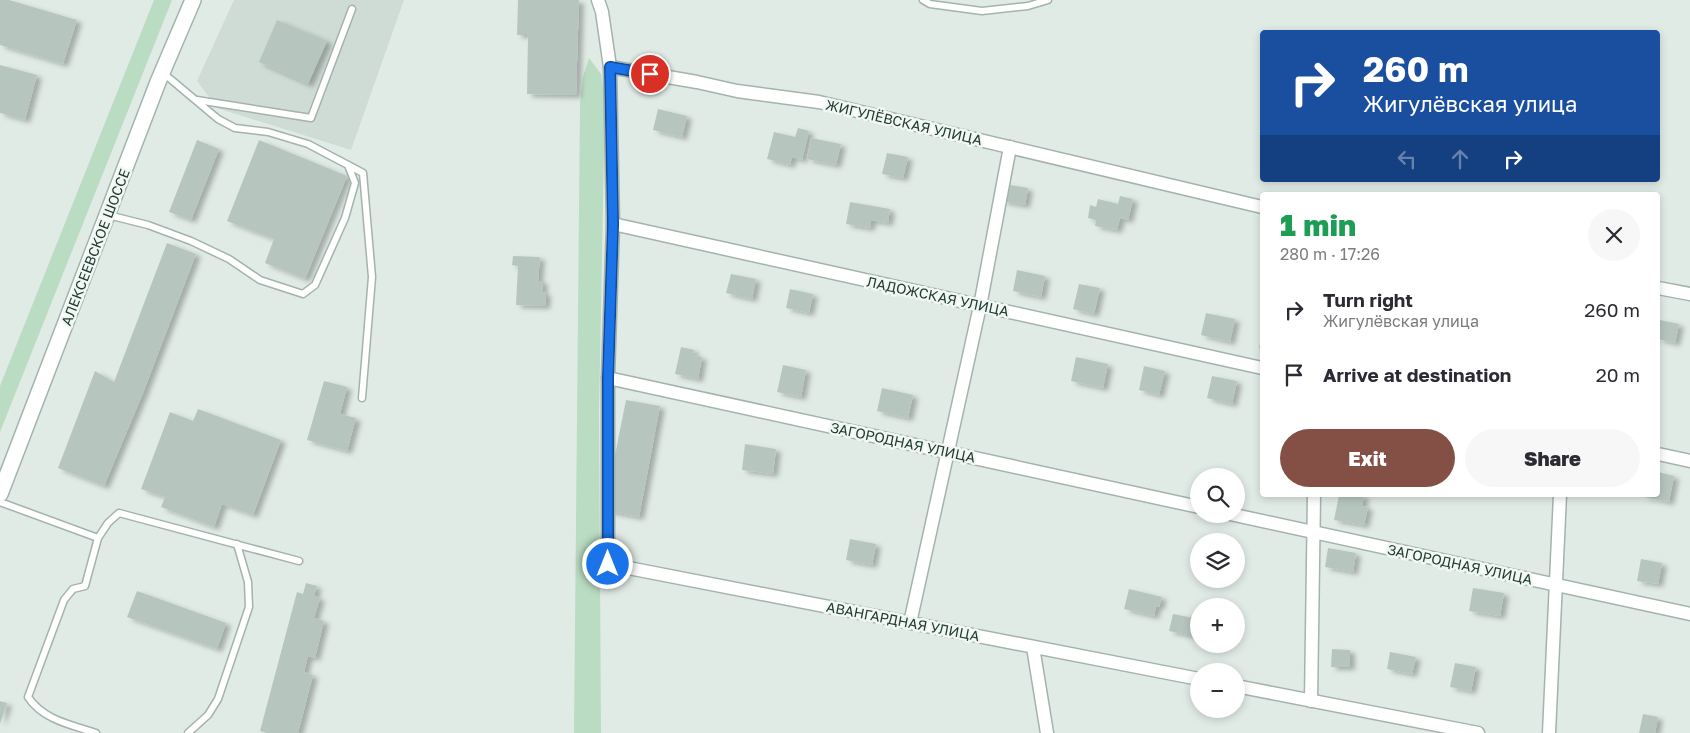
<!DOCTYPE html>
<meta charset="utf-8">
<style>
:root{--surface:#fff;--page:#f7f7f7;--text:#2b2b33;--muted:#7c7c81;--accent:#845045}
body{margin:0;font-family:"Golos Text",sans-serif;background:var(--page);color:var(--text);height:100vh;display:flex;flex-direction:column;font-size:19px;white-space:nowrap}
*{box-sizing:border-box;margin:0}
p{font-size:16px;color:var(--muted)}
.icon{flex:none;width:28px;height:28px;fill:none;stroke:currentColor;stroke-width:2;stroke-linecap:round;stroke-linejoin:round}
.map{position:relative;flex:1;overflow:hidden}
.details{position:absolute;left:1260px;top:192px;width:400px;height:305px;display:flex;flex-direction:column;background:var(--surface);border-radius:5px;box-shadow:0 2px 8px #0003}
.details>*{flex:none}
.hud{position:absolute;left:1260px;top:30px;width:400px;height:152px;border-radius:5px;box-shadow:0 2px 8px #0003;background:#1a4fa0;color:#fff;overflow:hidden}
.fabs{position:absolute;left:1190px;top:468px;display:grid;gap:10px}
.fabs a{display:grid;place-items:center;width:55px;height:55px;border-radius:50%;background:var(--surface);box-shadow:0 2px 8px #0003;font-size:25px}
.pin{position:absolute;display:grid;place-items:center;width:42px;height:42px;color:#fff;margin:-21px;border:2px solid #fff;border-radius:50%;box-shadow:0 1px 5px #0007}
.me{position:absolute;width:55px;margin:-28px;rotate:0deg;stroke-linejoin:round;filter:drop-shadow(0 0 4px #0008)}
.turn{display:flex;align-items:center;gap:18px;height:105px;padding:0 20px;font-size:22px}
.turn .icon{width:65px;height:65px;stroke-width:2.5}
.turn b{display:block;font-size:35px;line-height:42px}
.lanes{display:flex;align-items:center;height:48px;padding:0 20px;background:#0003;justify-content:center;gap:25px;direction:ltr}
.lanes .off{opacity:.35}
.round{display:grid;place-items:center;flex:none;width:52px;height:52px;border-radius:26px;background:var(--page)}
.headline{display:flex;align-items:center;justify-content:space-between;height:85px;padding:0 20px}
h1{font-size:30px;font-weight:800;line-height:38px;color:#1e9e55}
.cta{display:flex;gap:10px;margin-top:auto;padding:10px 20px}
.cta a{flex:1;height:58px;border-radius:30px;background:var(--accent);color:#fff;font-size:20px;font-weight:800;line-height:58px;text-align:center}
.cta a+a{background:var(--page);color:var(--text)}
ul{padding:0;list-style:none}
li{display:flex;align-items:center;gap:15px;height:65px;padding:0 20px}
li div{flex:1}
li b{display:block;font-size:19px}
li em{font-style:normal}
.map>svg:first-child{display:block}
</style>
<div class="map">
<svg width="1690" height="733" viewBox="0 0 1690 733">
<defs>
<filter id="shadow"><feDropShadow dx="5" dy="3" stdDeviation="2.5" flood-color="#0004"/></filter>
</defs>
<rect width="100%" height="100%" fill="#e1ebe6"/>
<path fill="#cfdbd5" d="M234 0H404L351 150 217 108 197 81Z"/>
<g fill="#badcc2">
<path d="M154 0H172L0 432V386Z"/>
<path d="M589 58 601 74 605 101 599 412 601 733H574L580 104 583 77Z"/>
</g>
<g fill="#b6c6bf" filter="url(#shadow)">
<path d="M0 0H9L77 20 63 64 0 45Z"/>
<path d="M518 0H579L576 95 527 94 528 35H517Z"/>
<path d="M277 20 327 41 308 84 259 62Z"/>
<path d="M0 65 37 75 25 120 0 113Z"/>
<path d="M658 109 687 116 682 137 653 130Z"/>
<path d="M798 128 809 131 802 160 792 157 790 165 767 159 774 132 795 137Z"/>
<path d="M811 138 841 144 836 165 807 159Z"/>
<path d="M197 140 219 149 191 220 169 212Z"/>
<path d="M259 140 347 176 305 279 265 263 274 239 227 221Z"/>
<path d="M887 153 908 157 903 178 882 174Z"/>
<path d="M1004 184 1028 188 1025 205 1002 201Z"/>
<path d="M1120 196 1133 199 1128 220 1120 218 1117 230 1095 226 1096 220 1088 218 1090 205 1096 207 1098 199 1118 204Z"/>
<path d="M850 202 890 209 888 223 871 220 870 228 846 224Z"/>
<path d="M167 243 196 254 143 393 104 486 58 468 95 371 114 382Z"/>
<path d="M513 256 540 257 538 281H543L542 292 546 293 545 306 516 305 518 266 512 265Z"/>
<path d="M1017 270 1045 276 1041 297 1013 291Z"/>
<path d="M731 274 756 279 752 299 726 293Z"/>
<path d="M1079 284 1100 288 1094 314 1073 309Z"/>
<path d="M790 289 813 294 809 313 786 308Z"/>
<path d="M1206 313 1235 319 1230 342 1201 335Z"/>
<path d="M1660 320 1679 324 1675 343 1658 339Z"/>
<path d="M1262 336V349L1259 348Z"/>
<path d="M681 347 694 350 693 355 702 357 698 379 675 374Z"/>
<path d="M1076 357 1108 364 1103 388 1071 381Z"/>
<path d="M783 365 806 370 801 397 777 392Z"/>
<path d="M1144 366 1165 371 1159 395 1139 390Z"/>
<path d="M1212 376 1237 381 1232 404 1207 398Z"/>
<path d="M324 381 347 387 340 414 356 418 347 451 307 440Z"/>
<path d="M882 388 913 395 908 418 877 411Z"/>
<path d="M626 400 660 406 639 517 604 510Z"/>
<path d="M198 409 281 440 253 515 222 504 214 527 161 507 165 497 141 489 170 412 193 421Z"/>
<path d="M745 444 776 449 773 474 742 470Z"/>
<path d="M1658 472 1674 476 1669 502 1640 496 1658 495Z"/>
<path d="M1339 495H1364L1362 506 1368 507 1364 525 1334 520Z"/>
<path d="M850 539 876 544 872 565 846 560Z"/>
<path d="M1328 548 1356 553 1353 572 1325 567Z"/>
<path d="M1641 559 1662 563 1658 584 1637 581Z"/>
<path d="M306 583 317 586 314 596 320 598 314 618 324 621 315 658 308 656 304 672 313 675 298 733H267L260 731 297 592 303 594Z"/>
<path d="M1473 588 1504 593 1500 616 1469 611Z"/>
<path d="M1129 589 1162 597 1159 607 1156 606 1154 616 1124 609Z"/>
<path d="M137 591 226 623 217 649 127 617Z"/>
<path d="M1173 614 1199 619V637L1169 631Z"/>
<path d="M1332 649 1350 650V667H1331Z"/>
<path d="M1390 652 1416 657 1412 674 1387 669Z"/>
<path d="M1455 663 1476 667 1471 691 1450 687Z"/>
<path d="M0 701 7 703 0 724Z"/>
<path d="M1643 714 1658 717 1655 733H1639Z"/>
</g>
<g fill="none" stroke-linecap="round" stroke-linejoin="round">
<defs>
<g id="service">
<path d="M923 0 930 4 982 11 1028 6 1048 0"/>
<path d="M197 100 311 118 352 9"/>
<path d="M348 165 363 173 372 277 362 398"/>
<path d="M108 215 148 225 191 241 229 259 260 280 303 294 315 285 345 218 355 183 348 165 308 144 268 132 235 128 218 119 162 72"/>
<path d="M0 502 98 538 108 523 119 513 299 561"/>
<path d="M96 733C72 725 43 720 28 697L64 600 73 589 85 586 98 538"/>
<path d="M188 733 208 715 218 699 249 607 248 582 237 544"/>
</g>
<g id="minor">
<path d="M598 0 602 12 610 67 697 82 737 91 819 102 1262 207"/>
<path d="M610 67 613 224 608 378V564L1199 679"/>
<path d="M613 224 1262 368"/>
<path d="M1658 288 1690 294"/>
<path d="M608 378 1199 507"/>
<path d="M1658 454 1690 461"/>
<path d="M1230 514 1690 614"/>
<path d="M910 623 980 306 1010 147"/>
<path d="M1033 647 1047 733"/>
<path d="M1236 686 1478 733"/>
<path d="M1311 701 1314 495"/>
<path d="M1549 733 1560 495"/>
</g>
<path id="tertiary" d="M0 494 158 82 193 0"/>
</defs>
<use href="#service" stroke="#a4b3ad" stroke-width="9"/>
<use href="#minor" stroke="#a4b3ad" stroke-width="15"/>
<use href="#tertiary" stroke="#a4b3ad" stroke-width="18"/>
<use href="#service" stroke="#fff" stroke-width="6"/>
<use href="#minor" stroke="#fff" stroke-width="12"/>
<use href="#tertiary" stroke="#fff" stroke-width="15"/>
</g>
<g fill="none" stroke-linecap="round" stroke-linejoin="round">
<defs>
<path id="route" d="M608 564V378L613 224 610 67 650 74"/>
</defs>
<use href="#route" stroke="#114b97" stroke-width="12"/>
<use href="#route" stroke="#1a73e8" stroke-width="9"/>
</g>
<g text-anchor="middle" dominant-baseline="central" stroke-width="5" stroke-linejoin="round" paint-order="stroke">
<g font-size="14" fill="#213b34" stroke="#f1f8f4">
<text transform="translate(904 122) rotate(13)">ЖИГУЛЁВСКАЯ УЛИЦА</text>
<text transform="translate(95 247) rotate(-69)">АЛЕКСЕЕВСКОЕ ШОССЕ</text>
<text transform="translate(938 296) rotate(12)">ЛАДОЖСКАЯ УЛИЦА</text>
<text transform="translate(903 442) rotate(12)">ЗАГОРОДНАЯ УЛИЦА</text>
<text transform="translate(1460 564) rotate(12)">ЗАГОРОДНАЯ УЛИЦА</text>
<text transform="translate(903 621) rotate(11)">АВАНГАРДНАЯ УЛИЦА</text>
</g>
</g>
</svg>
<div class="fabs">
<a><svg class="icon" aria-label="search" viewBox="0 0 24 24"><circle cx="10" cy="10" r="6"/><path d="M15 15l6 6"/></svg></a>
<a><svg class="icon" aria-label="layers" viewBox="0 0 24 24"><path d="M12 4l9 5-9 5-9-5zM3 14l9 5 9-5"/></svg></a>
<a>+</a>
<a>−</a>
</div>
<div class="pin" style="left:650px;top:74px;background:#d93025"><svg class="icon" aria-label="arrive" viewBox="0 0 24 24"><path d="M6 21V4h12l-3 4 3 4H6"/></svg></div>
<svg class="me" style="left:608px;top:564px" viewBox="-20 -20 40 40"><circle r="17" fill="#1a73e8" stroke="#fff" stroke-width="3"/><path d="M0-11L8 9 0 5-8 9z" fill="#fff"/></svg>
<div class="hud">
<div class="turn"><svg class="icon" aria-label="right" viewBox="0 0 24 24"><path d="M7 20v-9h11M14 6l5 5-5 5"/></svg><div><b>260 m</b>Жигулёвская улица</div></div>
<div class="lanes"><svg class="icon off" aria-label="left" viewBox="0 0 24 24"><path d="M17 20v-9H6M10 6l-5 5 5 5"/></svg><svg class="icon off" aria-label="ahead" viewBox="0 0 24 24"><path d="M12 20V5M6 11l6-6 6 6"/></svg><svg class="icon" aria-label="right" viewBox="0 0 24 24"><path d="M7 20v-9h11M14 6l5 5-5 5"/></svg></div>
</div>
<section class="details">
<div class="headline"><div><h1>1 min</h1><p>280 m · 17:26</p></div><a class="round"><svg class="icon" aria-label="close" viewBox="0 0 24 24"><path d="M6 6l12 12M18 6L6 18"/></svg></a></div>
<ul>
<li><svg class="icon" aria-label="right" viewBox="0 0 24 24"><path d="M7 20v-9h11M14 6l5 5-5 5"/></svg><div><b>Turn right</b><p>Жигулёвская улица</p></div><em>260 m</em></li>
<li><svg class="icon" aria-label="arrive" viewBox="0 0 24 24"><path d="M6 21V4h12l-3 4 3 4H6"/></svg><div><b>Arrive at destination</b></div><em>20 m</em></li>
</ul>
<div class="cta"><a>Exit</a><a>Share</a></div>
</section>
</div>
